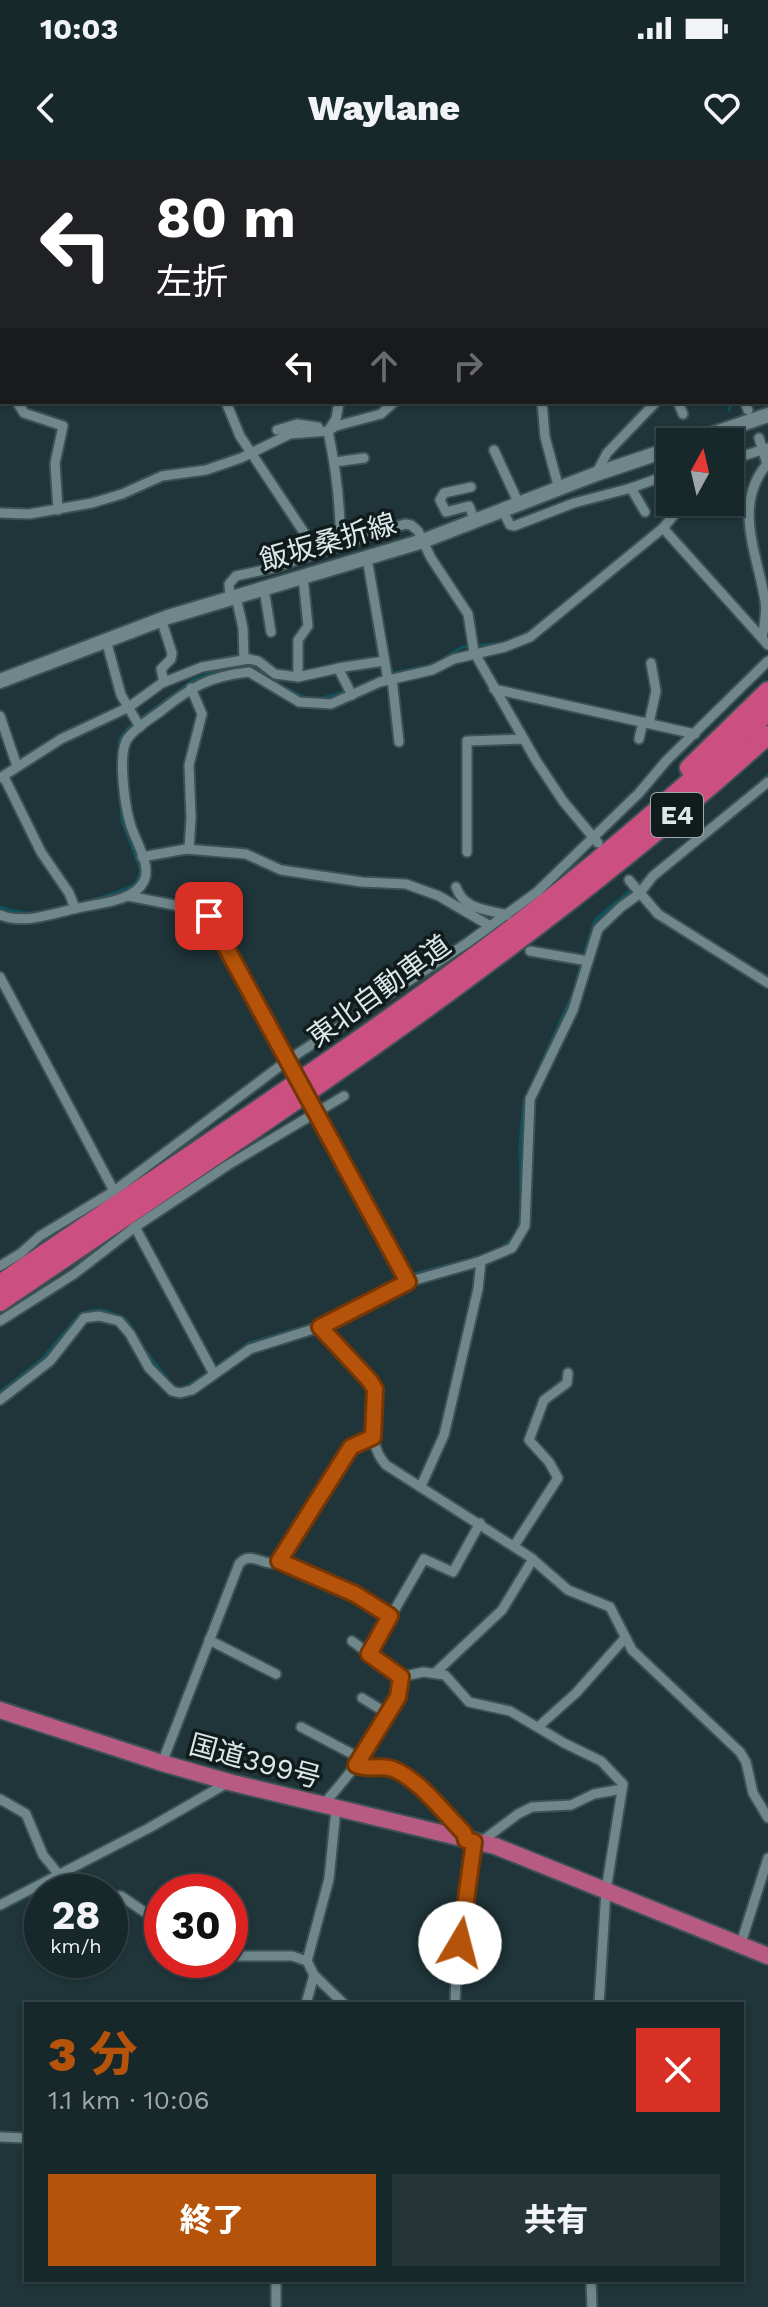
<!DOCTYPE html>
<html lang="ja">
<meta charset="utf-8">
<style>
:root{--surface:#17282b;--page:#243437;--text:#f1f3f6;--muted:#9ea6a9;--line:#364447;--accent:#b45309}
body{margin:0;font-family:"Work Sans","Noto Sans JP",sans-serif;background:var(--page);color:var(--text);height:100vh;display:flex;flex-direction:column;font-size:30px;white-space:nowrap}
*{box-sizing:border-box;margin:0}
p{font-size:26px;color:var(--muted)}
.icon{flex:none;width:44px;height:44px;fill:none;stroke:currentColor;stroke-width:2;stroke-linecap:round;stroke-linejoin:round}
.map{position:relative;flex:1;overflow:hidden}
.sheet{position:absolute;left:24px;top:1842px;width:720px;height:280px;display:flex;flex-direction:column;background:var(--surface);border-radius:0px;box-shadow:0 2px 6px #0004,0 0 0 2px var(--line)}
.sheet>*{flex:none}
.guide{position:absolute;left:0px;top:0px;width:768px;height:244px;box-shadow:0 2px 6px #0004,0 0 0 2px var(--line);background:#202124;color:#fff;overflow:hidden}
.needle{width:52px;rotate:8deg}
.tools{position:absolute;left:656px;top:268px;display:grid;gap:16px}
.tools a{display:grid;place-items:center;width:88px;height:88px;border-radius:0px;background:var(--surface);box-shadow:0 2px 6px #0004,0 0 0 2px var(--line);font-size:40px}
.speed{position:absolute;left:24px;top:1714px;display:flex;gap:16px;font-size:40px;font-weight:700;text-align:center}
.speed>*{display:grid;place-content:center;width:104px;height:104px;border-radius:50%;background:var(--surface);box-shadow:0 2px 6px #0004,0 0 0 2px var(--line);line-height:1}
.speed small{font-size:20px;font-weight:400}
.speed .limit{border:12px solid #d22;background:#fff;color:#111}
.pin{position:absolute;display:grid;place-items:center;width:68px;height:68px;color:#fff;margin:-34px;border-radius:16px;box-shadow:0 4px 12px #0006}
.me{position:absolute;width:88px;margin:-44px;rotate:8deg;stroke-linejoin:round;filter:drop-shadow(0 0 6px #0008)}
.turn{display:flex;align-items:center;gap:28px;height:168px;padding:0 24px;font-size:36px}
.turn .icon{width:104px;height:104px;stroke-width:2.5}
.turn b{display:block;font-size:56px;line-height:68px}
.lanes{display:flex;align-items:center;height:76px;padding:0 24px;background:#0003;justify-content:center;gap:40px;direction:ltr}
.lanes .off{opacity:.35}
.round{display:grid;place-items:center;flex:none;width:84px;height:84px;border-radius:0px;background:var(--page)}
.headline{display:flex;align-items:center;justify-content:space-between;height:136px;padding:0 24px}
h1{font-size:48px;font-weight:800;line-height:60px;color:var(--accent)}
.action{display:flex;gap:16px;margin-top:auto;padding:16px 24px}
.action a{flex:1;height:92px;border-radius:0px;background:var(--accent);color:#fff;font-size:32px;font-weight:800;line-height:92px;text-align:center}
.action a+a{background:var(--page);color:var(--text)}
.status{display:flex;justify-content:space-between;align-items:center;height:56px;padding:0 40px;background:var(--surface);direction:ltr}
.status svg{height:22px;fill:currentColor}
header{display:flex;justify-content:space-between;align-items:center;height:104px;padding:0 24px;background:var(--surface);font-size:36px;font-weight:800}
.map>svg:first-child{display:block}
</style>
<div class="status"><b>10:03</b><svg viewBox="0 0 49 12"><path d="M0 12V9h3v3zM5 12V6h3v6zM10 12V3h3v9zM15 12V0h3v12zM26 1h20v11H26zM47 4h2v5h-2z"/></svg></div>
<header><svg class="icon" aria-label="back" viewBox="0 0 24 24"><path d="M15 5l-7 7 7 7"/></svg>Waylane<svg class="icon" aria-label="heart" viewBox="0 0 24 24"><path d="M12 20l-8-8c-3-5 5-10 8-4 3-6 11-1 8 4z"/></svg></header>
<div class="map">
<svg width="768" height="2147" viewBox="0 0 768 2147">
<rect width="100%" height="100%" fill="#1f3539"/>
<path fill="#744e5a" d="M165 0H626L165 2Z"/>
<g fill="none" stroke-linecap="round" stroke-linejoin="round">
<g stroke="#0c525b" stroke-width="3">
<path d="M766 222 768 221"/>
<path d="M729 250 733 242"/>
<path d="M649 374 672 351"/>
<path d="M521 476 538 465"/>
<path d="M356 528 384 515 435 504 462 487 503 483"/>
<path d="M318 539 349 531"/>
<path d="M118 604 120 579 128 568 193 520 216 511 255 506 282 526 306 538"/>
<path d="M0 747C12 751 25 754 38 753 55 751 126 732 136 723L141 711 122 661 119 619"/>
<path d="M583 797 595 760 768 615"/>
<path d="M517 1071 521 1056 520 985 524 941 574 831 581 804"/>
<path d="M501 1088 513 1078"/>
<path d="M409 1115 482 1096"/>
<path d="M385 1129 402 1119"/>
<path d="M215 1207 249 1183 312 1164 339 1153"/>
<path d="M185 1227 209 1212"/>
<path d="M0 1232 42 1199 80 1154 93 1150 107 1151 127 1160 145 1190 173 1226 178 1228"/>
</g>
<defs>
<g id="minor">
<path d="M766 84 768 72"/>
<path d="M766 206H768"/>
<path d="M17 242 24 253 63 266 55 303 58 350"/>
<path d="M226 242 240 276 317 392"/>
<path d="M339 242 336 259 328 271C336 309 341 347 340 385"/>
<path d="M542 242 545 277 559 329"/>
<path d="M678 242 683 254"/>
<path d="M745 242 748 250"/>
<path d="M277 270 297 264 318 267"/>
<path d="M759 278 767 304C732 346 758 395 765 441 767 453 764 466 762 478"/>
<path d="M494 290 519 344"/>
<path d="M730 300 768 288"/>
<path d="M335 302 364 298"/>
<path d="M596 314 607 293 656 242"/>
<path d="M471 327 444 333 440 340 446 352 469 346 475 361"/>
<path d="M631 328 645 352"/>
<path d="M503 351 510 365 514 366 574 343 631 328 670 314"/>
<path d="M0 353 29 354 92 343 122 334 162 316 206 310 241 298 290 274 328 271 336 266 381 254 394 242"/>
<path d="M663 368 768 485"/>
<path d="M367 398 388 520"/>
<path d="M264 429 271 472"/>
<path d="M236 437 243 468 244 499"/>
<path d="M230 438 229 424 236 416 273 408 405 364 411 365 418 371 431 398 468 454 474 492 537 602 563 641 598 683"/>
<path d="M161 459 172 493 171 499 161 509 164 522"/>
<path d="M106 480 121 535 140 567"/>
<path d="M338 508 352 535"/>
<path d="M298 517V480L308 466 303 417"/>
<path d="M392 519 399 582"/>
<path d="M494 529 695 574"/>
<path d="M0 556 17 606"/>
<path d="M649 563 656 531 651 503"/>
<path d="M639 579 643 562"/>
<path d="M4 617 41 692 69 733 75 748"/>
<path d="M0 618 61 579 129 547 162 523 202 507 249 499 258 501 275 514 298 517 344 507 384 501"/>
<path d="M189 689 191 658 189 605 202 554 191 528"/>
<path d="M467 692V581L524 579"/>
<path d="M142 697 186 689 246 694 281 710 362 722 406 724 439 736 490 766"/>
<path d="M629 720 658 754 768 823"/>
<path d="M456 727C464 750 486 749 507 755"/>
<path d="M128 736 195 749 209 756 290 903"/>
<path d="M0 755C25 765 53 753 78 748 98 743 134 742 144 721 152 705 134 679 130 663 125 646 117 592 128 578 136 567 150 559 161 551 191 527 210 516 249 512L299 542 331 544 380 522 432 510 454 499 505 487 530 477 663 368 685 342"/>
<path d="M530 791 588 801"/>
<path d="M0 817 114 1031"/>
<path d="M316 951 408 1122"/>
<path d="M135 1067 214 1214"/>
<path d="M0 1106 21 1093 40 1076 114 1031 288 900 467 783 537 732 639 633 666 601 768 501"/>
<path d="M0 1161 74 1114 135 1067 228 1005 344 936"/>
<path d="M320 1167 370 1221C384 1249 361 1277 386 1305L530 1397 568 1430 610 1447 632 1490 740 1592 746 1602 753 1633 768 1658"/>
<path d="M0 1240 50 1201 84 1158 99 1156 119 1161 130 1174 149 1208 172 1231 180 1233 192 1230 250 1189 320 1167 408 1122 481 1101 512 1088 525 1066 530 939 573 850 598 769 621 747 639 734 653 716 768 622"/>
<path d="M421 1326 444 1275 478 1129 481 1101"/>
<path d="M514 1386 558 1318 549 1302 529 1280 544 1240 567 1223 568 1213"/>
<path d="M279 1401 355 1434 390 1456"/>
<path d="M209 1480 276 1514"/>
<path d="M352 1481 369 1494"/>
<path d="M435 1513 502 1450 533 1399"/>
<path d="M401 1517 423 1512 445 1515 469 1542 510 1551 564 1583 601 1601 623 1624 606 1730 599 1844"/>
<path d="M362 1538 388 1554"/>
<path d="M301 1567 360 1598"/>
<path d="M538 1567 576 1533 625 1478"/>
<path d="M162 1603 239 1404C250 1390 263 1406 277 1403L351 1287 373 1277"/>
<path d="M356 1605C369 1611 380 1604 393 1609 420 1620 443 1652 464 1673L466 1679"/>
<path d="M0 1639 26 1654 43 1695 73 1732"/>
<path d="M323 1645C352 1611 395 1562 401 1517L369 1494 424 1399 453 1412 480 1363"/>
<path d="M484 1684 486 1678 518 1654 532 1647 571 1645 594 1634 622 1629"/>
<path d="M110 1737 121 1736 162 1764"/>
<path d="M0 1745 149 1668 229 1622"/>
<path d="M741 1783 768 1698"/>
<path d="M230 1796H292L307 1801 314 1815 344 1844"/>
<path d="M307 1801 329 1719 336 1649"/>
<path d="M306 1844 314 1815"/>
<path d="M455 1844 456 1815 474 1682"/>
<path d="M0 1977 26 1978"/>
<path d="M591 2120 592 2147"/>
<path d="M276 2147V2120"/>
</g>
<g id="secondary">
<path d="M689 282 768 255"/>
<path d="M0 521 168 457 423 381 596 314 670 289"/>
</g>
<path id="trunk" d="M0 1550 162 1603 229 1622 495 1686 768 1796"/>
<g id="motorway">
<path d="M689 608 768 531"/>
<path d="M0 1124C175 1004 354 889 523 760 608 695 688 623 768 552"/>
<path d="M0 1142C263 962 531 790 768 575"/>
</g>
</defs>
<use href="#minor" stroke="#3d5155" stroke-width="13"/>
<use href="#secondary" stroke="#3d5155" stroke-width="18"/>
<use href="#trunk" stroke="#3d5155" stroke-width="20"/>
<use href="#motorway" stroke="#3d5155" stroke-width="22"/>
<use href="#minor" stroke="#6f878b" stroke-width="9"/>
<use href="#secondary" stroke="#6f878b" stroke-width="14"/>
<use href="#trunk" stroke="#b85b82" stroke-width="16"/>
<use href="#motorway" stroke="#cb5080" stroke-width="18"/>
<defs>
<path id="minor-bridge" d="M291 904 316 951"/>
</defs>
<use href="#minor-bridge" stroke="#3d5155" stroke-width="13" stroke-linecap="butt"/>
<use href="#minor-bridge" stroke="#6f878b" stroke-width="9"/>
</g>
<g fill="none" stroke-linecap="round" stroke-linejoin="round">
<defs>
<path id="route" d="M209 756 408 1122 320 1167 370 1221 375 1229 373 1277 351 1287 279 1401 355 1434 390 1456 369 1494 401 1517 398 1537 356 1605C369 1611 380 1604 393 1609 420 1620 443 1652 464 1673L466 1680 474 1682 460 1783"/>
</defs>
<use href="#route" stroke="#753606" stroke-width="20"/>
<use href="#route" stroke="#b45309" stroke-width="14"/>
</g>
<g text-anchor="middle" dominant-baseline="central" stroke-width="7" stroke-linejoin="round" paint-order="stroke">
<rect fill="#111b1c" stroke="#9eaaac" stroke-width="2" x="651" y="633" width="52" height="44" rx="6"/>
<g font-size="26" font-weight="bold" fill="#dae8ea">
<text x="677" y="655">E4</text>
</g>
<g font-size="28" fill="#dae8ea" stroke="#111b1c">
<text transform="translate(328 382) rotate(-16)">飯坂桑折線</text>
<text transform="translate(379 831) rotate(-36)">東北自動車道</text>
<text transform="translate(255 1601) rotate(15)">国道399号</text>
</g>
</g>
</svg>
<div class="tools">
<a><svg class="needle" viewBox="-14 -14 28 28"><path d="M0-13l5 13h-10z" fill="#e53935"/><path d="M0 13l5-13h-10z" fill="#9ea6a9"/></svg></a>
</div>
<div class="speed"><div>28<small>km/h</small></div><div class="limit">30</div></div>
<div class="pin" style="left:209px;top:756px;background:#d93025"><svg class="icon" aria-label="arrive" viewBox="0 0 24 24"><path d="M6 21V4h12l-3 4 3 4H6"/></svg></div>
<svg class="me" style="left:460px;top:1783px" viewBox="-20 -20 40 40"><circle r="19" fill="#fff"/><path d="M0-13L10 11 0 6-10 11z" fill="#b45309"/></svg>
<div class="guide">
<div class="turn"><svg class="icon" aria-label="left" viewBox="0 0 24 24"><path d="M17 20v-9H6M10 6l-5 5 5 5"/></svg><div><b>80 m</b>左折</div></div>
<div class="lanes"><svg class="icon" aria-label="left" viewBox="0 0 24 24"><path d="M17 20v-9H6M10 6l-5 5 5 5"/></svg><svg class="icon off" aria-label="ahead" viewBox="0 0 24 24"><path d="M12 20V5M6 11l6-6 6 6"/></svg><svg class="icon off" aria-label="right" viewBox="0 0 24 24"><path d="M7 20v-9h11M14 6l5 5-5 5"/></svg></div>
</div>
<section class="sheet">
<div class="headline"><div><h1>3 分</h1><p>1.1 km · 10:06</p></div><a class="round" style="background:#d93025;color:#fff"><svg class="icon" aria-label="close" viewBox="0 0 24 24"><path d="M6 6l12 12M18 6L6 18"/></svg></a></div>
<div class="action"><a>終了</a><a>共有</a></div>
</section>
</div>
